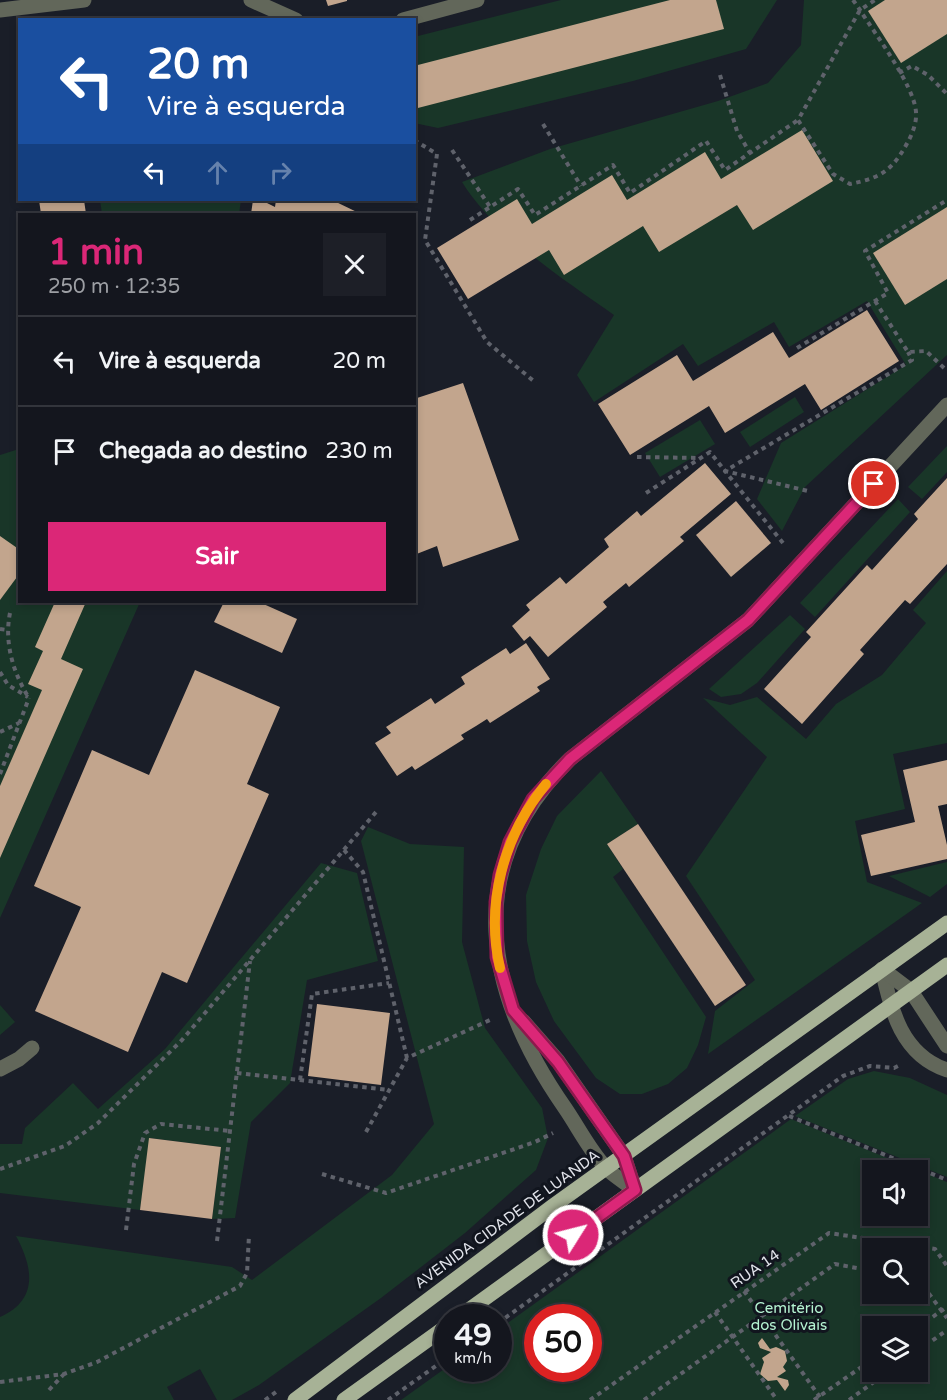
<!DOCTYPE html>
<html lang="pt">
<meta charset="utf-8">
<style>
:root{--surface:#14161e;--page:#1d1f27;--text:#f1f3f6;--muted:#9d9fa4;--line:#33353c;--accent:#db2777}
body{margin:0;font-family:"Varela Round",sans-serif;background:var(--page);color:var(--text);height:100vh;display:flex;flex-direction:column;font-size:22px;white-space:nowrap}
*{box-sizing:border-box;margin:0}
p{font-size:20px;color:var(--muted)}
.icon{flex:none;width:33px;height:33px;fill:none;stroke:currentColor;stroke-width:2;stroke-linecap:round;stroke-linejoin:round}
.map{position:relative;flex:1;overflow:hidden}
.side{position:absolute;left:18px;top:213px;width:398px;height:390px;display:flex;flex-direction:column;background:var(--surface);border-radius:0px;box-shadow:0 3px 9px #0003,0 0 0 2px var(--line)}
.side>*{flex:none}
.top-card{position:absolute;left:18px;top:18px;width:398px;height:183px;border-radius:0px;box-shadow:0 3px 9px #0003,0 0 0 2px var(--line);background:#1a4fa0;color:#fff;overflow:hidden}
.controls{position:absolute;left:862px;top:1160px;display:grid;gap:12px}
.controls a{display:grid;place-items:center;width:66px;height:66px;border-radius:0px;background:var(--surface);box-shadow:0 3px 9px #0003,0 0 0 2px var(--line);font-size:30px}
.speed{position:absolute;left:434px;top:1304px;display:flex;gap:12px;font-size:30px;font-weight:700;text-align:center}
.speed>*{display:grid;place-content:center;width:78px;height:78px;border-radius:50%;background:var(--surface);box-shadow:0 3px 9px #0003,0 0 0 2px var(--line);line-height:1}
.speed small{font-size:15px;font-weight:400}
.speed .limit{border:9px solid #d22;background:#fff;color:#111}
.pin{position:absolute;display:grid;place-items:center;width:51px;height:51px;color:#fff;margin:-26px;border:3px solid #fff;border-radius:50%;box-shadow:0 2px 6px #0007}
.me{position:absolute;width:66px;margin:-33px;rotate:54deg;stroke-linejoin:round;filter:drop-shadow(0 0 4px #0008)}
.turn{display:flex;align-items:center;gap:21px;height:126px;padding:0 30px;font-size:27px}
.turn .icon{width:78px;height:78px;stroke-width:2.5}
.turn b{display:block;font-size:42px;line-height:51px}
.lanes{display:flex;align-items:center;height:57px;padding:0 30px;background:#0003;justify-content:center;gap:30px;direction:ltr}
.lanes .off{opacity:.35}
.round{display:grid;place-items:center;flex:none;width:63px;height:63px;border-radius:0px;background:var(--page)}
.overview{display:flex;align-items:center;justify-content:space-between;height:102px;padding:0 30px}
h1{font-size:36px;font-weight:700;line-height:45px;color:var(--accent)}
.action{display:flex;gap:12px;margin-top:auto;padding:12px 30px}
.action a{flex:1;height:69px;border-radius:0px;background:var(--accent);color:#fff;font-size:24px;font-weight:700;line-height:69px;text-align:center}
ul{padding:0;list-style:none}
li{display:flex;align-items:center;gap:18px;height:90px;padding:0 30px;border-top:2px solid var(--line)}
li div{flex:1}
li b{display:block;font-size:22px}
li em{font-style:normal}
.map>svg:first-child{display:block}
</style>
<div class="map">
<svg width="947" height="1400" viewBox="0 0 947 1400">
<rect width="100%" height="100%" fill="#1a1e28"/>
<g fill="#193628" fill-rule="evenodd">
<path d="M561 0H777L746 49 633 81 438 128 414 123V37Z"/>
<path d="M804 0H947V355L805 487 782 531 757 499 781 443 906 365 867 301 789 347 774 322 698 366 683 344 594 402 577 375 614 315C563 279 494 234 462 182L550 149 718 101 768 83 801 45Z"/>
<path d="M100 200H241L239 214H102Z"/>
<path d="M795 397 804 412 750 447 740 432Z"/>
<path d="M700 420 715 444 660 477 645 453Z"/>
<path d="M947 446V472L922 499 908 487Z"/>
<path d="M19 449 20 602H140L0 918V455Z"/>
<path d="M898 499 910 512 815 617 800 603Z"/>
<path d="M947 571V743L893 754 905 809 855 821 867 882 922 903 708 1054 715 1011 755 980 686 876 767 757 703 698 730 705 757 697 806 739 836 704 882 675 926 623 913 610Z"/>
<path d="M790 615 805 629 757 683 741 694 721 697 709 689Z"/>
<path d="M601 771 638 824 607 844 623 869 613 877 706 1017 698 1045 687 1068 668 1084 642 1094H620L596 1078 554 1021 536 982 527 941 526 895 541 849 557 816Z"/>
<path d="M368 827 410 844 464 847 462 942 485 1028 542 1108 548 1138 536 1170 465 1233 381 1298 259 1385 232 1400H217L200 1369 167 1387 174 1400H0V1317C39 1300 33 1267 16 1236L232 1267 252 1280 392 1175 434 1124 361 841Z"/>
<path d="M947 862V884L930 897 889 876Z"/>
<path d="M321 863 357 873 378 961 307 980 290 1083 251 1122 235 1218 212 1219 221 1147 150 1138 140 1210 0 1193V1144H22L25 1128 73 1083 98 1109 165 1049Z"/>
<path d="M0 1005 15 1022 0 1035Z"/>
<path d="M874 1071 910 1078 947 1095V1177L795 1116 848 1079Z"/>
<path d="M791 1119 947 1182V1400H401L447 1367 498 1368V1330ZM873 1170H918V1215H873ZM873 1248H918V1293H873ZM537 1317H588V1368H537ZM873 1326H918V1371H873Z"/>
</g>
<g fill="#c2a58d">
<path d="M326 0H347V1L328 6Z"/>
<path d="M670 0H716L724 29 414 109V66Z"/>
<path d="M885 0H947V34L901 63 868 11Z"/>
<path d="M802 130 833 181 753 230 737 205 659 252 643 226 564 275 549 250 468 299 437 248 517 199 532 224 612 175 627 200 705 152 721 179Z"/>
<path d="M39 200H84L86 214H41Z"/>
<path d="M253 200H261L275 207 276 200H332L361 214H251Z"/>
<path d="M947 207V279L905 305 873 253Z"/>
<path d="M867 310 899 361 821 410 805 384 725 433 709 406 630 455 598 404 677 355 693 381 773 332 789 358Z"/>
<path d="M463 383 519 540 443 567 437 546 414 555V399Z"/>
<path d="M705 463 731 494 680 537 684 541 629 587 626 583 603 602 607 607 548 657 530 636 524 641 512 626 530 610 526 605 560 577 566 584 609 547 604 539 637 511 641 516Z"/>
<path d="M947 478V564L910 604 905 600 860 650 864 654 802 724 764 689 811 637 806 632 867 565 872 570 918 519 914 514Z"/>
<path d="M736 501 771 543 731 577 696 535Z"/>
<path d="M0 536 20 550V573L0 600Z"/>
<path d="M55 602H86L61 659 83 669 0 858V786L42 690 28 684 43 651 35 647Z"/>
<path d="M224 602H259L297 619 282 653 214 622Z"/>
<path d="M526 643 550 679 537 687 540 691 490 723 487 719 476 726 461 735 464 739 415 770 412 766 397 776 375 743 391 733 386 727 431 698 435 704 465 684 461 677 506 648 510 654Z"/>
<path d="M195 670 280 707 247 784 269 794 187 983 162 972 128 1052 35 1011 81 907 34 886 92 750 149 775Z"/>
<path d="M947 760V804L938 806 947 845V859L871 876 861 835 915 822 903 770Z"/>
<path d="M638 824 746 985 715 1006 607 844Z"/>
<path d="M317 1004 390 1013 381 1085 308 1076Z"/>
<path d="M149 1138 221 1147 212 1219 140 1210Z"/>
<path d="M762 1338 770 1349 776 1347 785 1351 787 1361 783 1367 786 1371 777 1377 788 1380 789 1385 785 1391 777 1380 768 1381 760 1374 764 1362 762 1358 771 1352 760 1348 758 1343Z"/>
</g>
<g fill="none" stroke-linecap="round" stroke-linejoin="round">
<g stroke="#5f626b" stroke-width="4" stroke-dasharray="4.5 4.5" stroke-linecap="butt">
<path d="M853 0 860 10C875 34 914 85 916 112 917 124 911 137 905 147 890 173 878 178 850 184L833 174 798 120 860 10 875 0"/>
<path d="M899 73 912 66 928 75 947 94"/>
<path d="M720 75 737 131 750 153"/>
<path d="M543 124 581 186"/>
<path d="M414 140 437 154 425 240 487 342 536 383"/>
<path d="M452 150 490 207"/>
<path d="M470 220 518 189 535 215 613 165 630 193 706 141 725 170 798 120"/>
<path d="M875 301 908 352 926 351 944 368"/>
<path d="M797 348 888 293 865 251 947 200"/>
<path d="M637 457 701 458"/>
<path d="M646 493 710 452 725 471 808 491"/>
<path d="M783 543 725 471 912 360 908 352"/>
<path d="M10 613C4 642 13 673 29 698"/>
<path d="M0 629 7 630"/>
<path d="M0 672 8 685 28 697"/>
<path d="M0 732 19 723"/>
<path d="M0 774 29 698"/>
<path d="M344 850 363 872 407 1058"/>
<path d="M237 1073 389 1090"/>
<path d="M300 1080 312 994 389 983"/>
<path d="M789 1116 947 1180"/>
<path d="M366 1132 407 1058 490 1020"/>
<path d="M0 1169 65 1146 98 1123 182 1040 376 812"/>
<path d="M322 1174 386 1193 535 1142 553 1133"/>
<path d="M126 1230 134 1164 145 1133 161 1124 230 1131"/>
<path d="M217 1241 250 961"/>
<path d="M918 1279 947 1318"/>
<path d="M744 1291 822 1400"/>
<path d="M715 1312 777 1400"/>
<path d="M498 1323 843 1076 870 1066 894 1068 900 1065"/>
<path d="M918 1327 947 1307"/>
<path d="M918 1351 947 1330"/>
<path d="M0 1382 64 1374 97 1362 240 1286 247 1273 249 1235"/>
<path d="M49 1390 64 1374"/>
<path d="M265 1400 276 1392"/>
<path d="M388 1400 447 1358"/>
<path d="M590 1400 829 1233 935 1249 947 1266"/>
<path d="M644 1400 835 1264 873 1271"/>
<path d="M814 1400 873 1359"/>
<path d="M849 1400 889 1371"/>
</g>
<g stroke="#62675a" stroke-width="15">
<path d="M251 0 296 20"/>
<path d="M0 10 84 0"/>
<path d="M403 20 477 0"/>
<path d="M882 969C891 1011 902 1055 947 1070"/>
<path d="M882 969 911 991 947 1046"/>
<path d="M523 1021 558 1061 624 1156 635 1190"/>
<path d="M0 1069 19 1059 32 1048"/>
<path d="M635 1190C626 1183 614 1176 606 1168 590 1151 578 1127 565 1108 484 992 460 866 570 759L748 620 947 405"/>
</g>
<g stroke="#a7b296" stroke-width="15">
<path d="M459 1317 947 965"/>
<path d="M295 1400 553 1206 947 923"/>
<path d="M344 1400 447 1326"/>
</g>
</g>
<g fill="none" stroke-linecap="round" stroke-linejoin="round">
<defs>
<path id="route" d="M573 1235 635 1190 624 1156 558 1062 513 1010 497 957 496 902 500 875 510 842 533 799 570 759 748 620 874 484"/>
</defs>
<use href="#route" stroke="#8e194d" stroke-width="15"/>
<use href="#route" stroke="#db2777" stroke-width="10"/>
<path stroke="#f59e0b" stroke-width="10" d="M500 968C485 903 504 835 546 784"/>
</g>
<g text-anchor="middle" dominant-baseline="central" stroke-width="6" stroke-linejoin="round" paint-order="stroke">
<g font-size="15" fill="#e1e3ea" stroke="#11151e">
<text transform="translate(507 1219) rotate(-36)">AVENIDA CIDADE DE LUANDA</text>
<text transform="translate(755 1269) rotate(-35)">RUA 14</text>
</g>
<g font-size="15" fill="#b5f3d2" stroke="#11151e">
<text x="789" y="1308">Cemitério<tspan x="789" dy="17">dos Olivais</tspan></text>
</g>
</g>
</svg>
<div class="controls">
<a><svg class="icon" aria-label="sound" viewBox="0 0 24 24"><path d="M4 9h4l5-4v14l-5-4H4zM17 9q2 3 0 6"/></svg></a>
<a><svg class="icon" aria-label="search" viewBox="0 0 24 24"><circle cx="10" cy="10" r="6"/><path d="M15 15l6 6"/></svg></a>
<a><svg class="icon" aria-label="layers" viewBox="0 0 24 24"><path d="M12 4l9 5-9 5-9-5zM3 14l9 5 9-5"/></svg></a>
</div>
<div class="speed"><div>49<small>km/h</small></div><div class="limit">50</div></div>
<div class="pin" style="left:874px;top:484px;background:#d93025"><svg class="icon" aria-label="arrive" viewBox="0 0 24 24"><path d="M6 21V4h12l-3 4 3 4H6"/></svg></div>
<svg class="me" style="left:573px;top:1235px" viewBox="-20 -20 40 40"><circle r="17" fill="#db2777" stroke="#fff" stroke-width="3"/><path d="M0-11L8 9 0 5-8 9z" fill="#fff"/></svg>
<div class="top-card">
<div class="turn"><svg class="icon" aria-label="left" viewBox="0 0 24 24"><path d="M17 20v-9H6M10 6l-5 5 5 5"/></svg><div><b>20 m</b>Vire à esquerda</div></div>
<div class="lanes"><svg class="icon" aria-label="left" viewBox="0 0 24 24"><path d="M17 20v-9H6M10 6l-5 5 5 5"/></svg><svg class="icon off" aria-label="ahead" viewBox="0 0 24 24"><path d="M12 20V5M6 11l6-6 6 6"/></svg><svg class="icon off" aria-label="right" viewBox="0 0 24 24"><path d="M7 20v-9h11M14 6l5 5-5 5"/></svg></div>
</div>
<section class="side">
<div class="overview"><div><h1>1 min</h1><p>250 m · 12:35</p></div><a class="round"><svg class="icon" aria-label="close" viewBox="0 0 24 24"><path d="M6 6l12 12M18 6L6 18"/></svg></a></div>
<ul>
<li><svg class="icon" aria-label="left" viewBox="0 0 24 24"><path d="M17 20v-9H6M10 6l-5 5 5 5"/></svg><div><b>Vire à esquerda</b></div><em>20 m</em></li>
<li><svg class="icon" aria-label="arrive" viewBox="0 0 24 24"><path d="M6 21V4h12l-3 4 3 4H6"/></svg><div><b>Chegada ao destino</b></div><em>230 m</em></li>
</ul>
<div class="action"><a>Sair</a></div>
</section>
</div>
